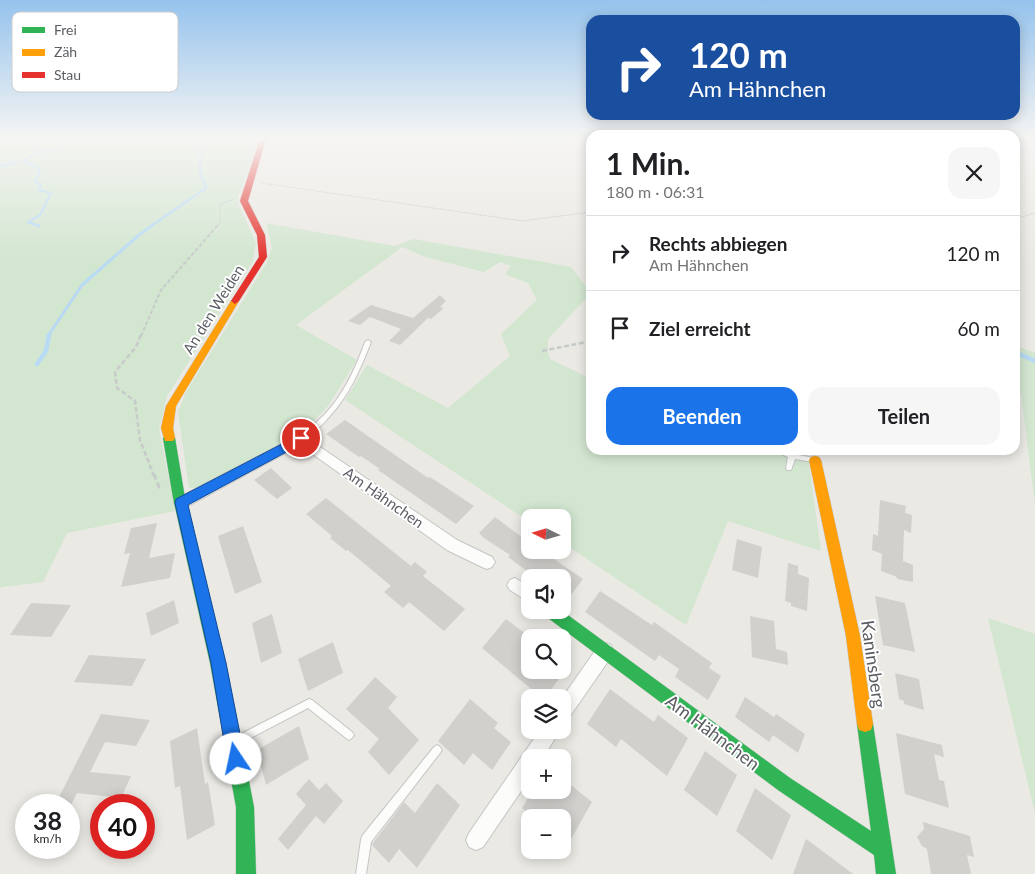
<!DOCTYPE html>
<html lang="de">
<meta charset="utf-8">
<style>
:root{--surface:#fff;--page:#f6f6f6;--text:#202124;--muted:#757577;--line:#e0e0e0;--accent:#1a73e8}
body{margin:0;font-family:Lato,sans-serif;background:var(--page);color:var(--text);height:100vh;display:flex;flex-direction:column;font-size:19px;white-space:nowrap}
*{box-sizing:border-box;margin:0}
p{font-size:16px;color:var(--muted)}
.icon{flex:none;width:28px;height:28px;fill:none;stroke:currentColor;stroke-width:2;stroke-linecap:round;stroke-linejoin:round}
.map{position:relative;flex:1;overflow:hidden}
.side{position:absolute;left:586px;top:130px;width:434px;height:325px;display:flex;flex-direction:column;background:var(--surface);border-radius:15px;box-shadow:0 2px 12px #0003}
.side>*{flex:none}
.guide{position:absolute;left:586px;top:15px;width:434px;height:105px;border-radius:15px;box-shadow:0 2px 12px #0003;background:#1a4fa0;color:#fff;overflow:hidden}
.needle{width:32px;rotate:275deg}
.fabs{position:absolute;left:521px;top:509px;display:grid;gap:10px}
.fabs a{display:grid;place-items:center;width:50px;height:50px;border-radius:10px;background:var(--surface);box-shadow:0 2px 12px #0003;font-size:25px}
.speed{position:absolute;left:15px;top:794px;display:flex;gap:10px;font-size:25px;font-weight:700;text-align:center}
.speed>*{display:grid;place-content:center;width:65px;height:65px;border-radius:50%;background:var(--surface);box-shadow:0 2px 12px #0003;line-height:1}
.speed small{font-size:12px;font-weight:400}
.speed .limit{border:8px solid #d22;background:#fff;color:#111}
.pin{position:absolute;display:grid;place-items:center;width:42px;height:42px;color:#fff;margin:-21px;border:2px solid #fff;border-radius:50%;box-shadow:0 1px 5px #0007}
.me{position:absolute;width:55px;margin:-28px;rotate:349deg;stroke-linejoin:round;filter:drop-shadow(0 0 4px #0008)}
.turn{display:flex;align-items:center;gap:18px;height:105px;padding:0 20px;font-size:22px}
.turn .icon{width:65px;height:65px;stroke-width:2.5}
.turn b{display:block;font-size:35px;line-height:42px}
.round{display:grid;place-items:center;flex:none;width:52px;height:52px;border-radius:15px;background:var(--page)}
.headline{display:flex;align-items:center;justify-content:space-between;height:85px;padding:0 20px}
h1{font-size:30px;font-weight:700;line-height:38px}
.button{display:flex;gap:10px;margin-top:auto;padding:10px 20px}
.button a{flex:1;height:58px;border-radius:15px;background:var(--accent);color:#fff;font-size:20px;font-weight:700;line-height:58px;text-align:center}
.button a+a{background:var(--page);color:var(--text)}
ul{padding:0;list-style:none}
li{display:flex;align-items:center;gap:15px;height:75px;padding:0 20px;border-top:1px solid var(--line)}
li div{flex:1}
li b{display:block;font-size:19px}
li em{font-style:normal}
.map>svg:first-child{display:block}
</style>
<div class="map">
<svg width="1035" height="874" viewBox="0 0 1035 874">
<rect width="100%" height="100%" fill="#eae9e4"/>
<g fill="#d2e6d0">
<path d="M0 139H255L256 145 237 201 256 243 253 261 167 396 159 429 175 511 67 533 43 582 2 587 0 589Z"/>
<path d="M484 139H588L589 141 533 145Z"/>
<path d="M266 223 395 246 413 239 571 267 591 293 548 339V353L550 359 591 379V450H807L821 551 728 521 686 625 563 543 562 518H530V522L345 400 367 365 448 408 510 356 501 334 537 300 528 283 505 274 511 266 500 262 484 272 426 257 402 247 296 325 357 360 328 406 299 436 200 488H189L178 412 185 394 267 262 272 248Z"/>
<path d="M1015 345 1035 353V504L1021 394 1015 391Z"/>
<path d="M988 618 1035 634V813Z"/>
</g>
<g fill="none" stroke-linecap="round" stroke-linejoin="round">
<g stroke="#b8daf4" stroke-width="2.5">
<path d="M23 161 35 166 40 171 35 182 41 185 39 190 51 193 40 215 28 222 39 226"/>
<path d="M0 166 23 161 34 154 56 149 70 139"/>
<path d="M151 226 206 188 200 171V139H198"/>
</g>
<g stroke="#b8daf4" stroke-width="3">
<path d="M37 225 39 226"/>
<path d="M48 336 82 285 139 235 153 225"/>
</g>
<g stroke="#b8daf4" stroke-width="4.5">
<path d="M1015 352 1035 361"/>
<path d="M37 364 46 351 49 335"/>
</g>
</g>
<g fill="#d1d0cd">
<path d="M440 295 446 301 440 307 444 308 431 319 428 318 400 345 389 341 401 329 370 317 360 325 348 321 371 305 413 318Z"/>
<path d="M345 420 428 478 430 477 474 506 456 524 378 470 380 469 361 456 359 457 326 434Z"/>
<path d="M271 468 292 488 277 499 254 480Z"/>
<path d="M326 498 411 566 415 562 427 572 423 576 465 609 444 631 409 602 403 608 384 592 391 586 348 550 346 551 330 538 332 536 306 514Z"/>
<path d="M880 500 906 506 905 513 912 515 911 533 904 530 903 561 913 565V582L898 579 895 576 881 571 882 554 872 550 873 534 878 536Z"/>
<path d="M495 517 530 543V550H541L583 579 563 605 562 578H536L508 557 510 555 484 538 479 533Z"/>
<path d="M157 523 149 558 175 553 170 578 121 587 130 553 124 554 131 528Z"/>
<path d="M243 526 262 582 235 594 218 536Z"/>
<path d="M737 539 762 547 758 578 732 570Z"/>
<path d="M788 563 798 566V574L809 578 807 611 791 606V603L785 601Z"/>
<path d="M600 591 652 625 654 622 712 663 709 668 721 676 708 700 675 677 679 669 659 655 655 661 585 612Z"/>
<path d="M875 596 905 603 915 652 883 645Z"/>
<path d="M174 600 179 623 151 636 146 613Z"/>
<path d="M31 603 71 605 51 637 10 635Z"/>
<path d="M272 614 282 653 261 663 252 623Z"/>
<path d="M750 616 774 621 776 649 787 652 788 665 752 657Z"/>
<path d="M506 619 530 637V670H565L545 698H542L482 648Z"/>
<path d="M333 642 343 673 308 691 298 659Z"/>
<path d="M89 655 146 659 132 686 74 682Z"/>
<path d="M895 673 919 679 924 710 904 704V701L899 699Z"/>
<path d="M375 677 397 697 388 708 419 740 389 775 368 752 379 739 346 709Z"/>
<path d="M610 689 654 722 658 715 688 738 667 776 621 739 616 747 587 724Z"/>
<path d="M745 697 774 717 776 714 805 734 798 753 773 735 769 742 735 717Z"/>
<path d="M470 699 498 723 494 728 511 742 492 770 473 753 464 765 438 741Z"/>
<path d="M101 714 150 720 136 746 105 742 90 772 131 776 121 798 77 793 71 805H55Z"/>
<path d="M299 726 309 759 266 785 257 750Z"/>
<path d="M197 728 205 784 208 782 215 825 187 840 180 786 175 788 170 741Z"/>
<path d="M896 733 942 745 944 757 934 754 939 780 944 781 949 808 905 794Z"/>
<path d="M705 751 737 775 717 816 684 790Z"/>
<path d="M562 778 592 802 562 855V818H533L522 808 533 790H562Z"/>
<path d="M309 779 319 790 326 783 343 801 324 824 316 816 288 850 278 839 306 805 296 794Z"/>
<path d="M437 783 460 805 417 868 399 849 389 863 372 845 373 843 404 802 415 813Z"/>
<path d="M755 788 791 815 772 860 736 831Z"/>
<path d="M923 822 970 836 974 857 967 855 971 874H931L927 849 922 846 917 837 924 829Z"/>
<path d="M806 839 821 850 853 874H793Z"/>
</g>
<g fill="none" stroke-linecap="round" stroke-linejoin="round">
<defs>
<g id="lane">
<path d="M368 340 371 342C361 368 349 396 329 417 322 426 312 433 303 441H299L298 439 299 437C308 430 317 422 325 414 344 394 356 367 365 342Z"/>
<path d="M776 450H785L793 454 814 458H816L817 460 816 462H814L795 459 791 470H787L786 468 788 457 777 452Z"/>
<path d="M309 699 312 700 352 732 354 735 352 738 349 740 346 738 308 708 241 743 238 745 235 743 233 740 235 737Z"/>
<path d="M437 745 440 747 442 750 440 753 371 842 366 874H356L361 840 362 836 434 747Z"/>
</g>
<g id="street">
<path d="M301 434 457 540 492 557 495 562 492 567 487 569 482 567 447 550 300 445 186 507 181 509 176 507 174 503 176 499Z"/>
<path d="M515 578 530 587V603L510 590 507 585 510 580Z"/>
<path d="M605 643 611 645 613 651 611 657 568 719 562 722V698L599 645Z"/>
<path d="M540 730H560L543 758H530V778L483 847 476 850 469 847 466 840 469 833Z"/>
</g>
<g id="fast">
<path d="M169 434 175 438 185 498 226 663 254 807 256 874H236V807L210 663 173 498 163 438Z"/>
<path d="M542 610H561L790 778 871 831 857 724 859 718 865 716 871 718 873 724 896 874H876L874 855 778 790 544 615Z"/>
</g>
<g id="slow">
<path d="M235 298 239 301 176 406 173 428 175 438 173 441H165L161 428 166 406 231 301Z"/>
<path d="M815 456 819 457 821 460 860 636 873 724 871 730 865 732 859 730 857 724 846 636 809 460 811 457Z"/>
</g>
<path id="jam" d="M260 139H266L248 201 265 235 267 257 239 301 235 304 231 301 259 257 257 235 240 201Z"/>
</defs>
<use href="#lane" stroke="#c5c5c5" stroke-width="2"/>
<use href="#street" stroke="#c5c5c5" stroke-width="2"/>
<use href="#fast" stroke="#c6c7c6" stroke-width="1"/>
<use href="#slow" stroke="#c6c7c6" stroke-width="1"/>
<use href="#jam" stroke="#c6c7c6" stroke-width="1"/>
<g stroke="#c7cbc9" stroke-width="1" stroke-dasharray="3 1" stroke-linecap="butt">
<path d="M262 183 522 221 591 212"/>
<path d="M1015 219 1035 213"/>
<path d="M217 226 220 223V204L234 199"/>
</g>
<path stroke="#c7cbc9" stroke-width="2" stroke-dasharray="4 2" stroke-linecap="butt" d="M141 336 161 290 218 225"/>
<g stroke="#c7cbc9" stroke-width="2.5" stroke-dasharray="5 2.5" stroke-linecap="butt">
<path d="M141 335 136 347 115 372 117 388 135 401 140 440 154 476"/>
<path d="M542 351 591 341"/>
</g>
<path stroke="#c7cbc9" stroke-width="3" stroke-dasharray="6 3" stroke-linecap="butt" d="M154 474 159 487H162"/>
<use href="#lane" fill="#fcfcfb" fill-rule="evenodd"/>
<use href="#street" fill="#fcfcfb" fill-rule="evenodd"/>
<use href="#fast" fill="#30b455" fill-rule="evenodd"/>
<use href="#slow" fill="#ff9f0a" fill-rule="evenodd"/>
<use href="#jam" fill="#e5322d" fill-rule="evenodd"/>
</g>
<linearGradient id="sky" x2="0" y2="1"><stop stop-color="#95c3ed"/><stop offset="0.53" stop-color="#f6f5f3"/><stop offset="1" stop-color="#f6f5f3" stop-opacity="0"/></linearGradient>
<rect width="1035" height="261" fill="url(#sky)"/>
<path fill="#1a73e8" stroke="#114b97" d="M301 434 305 435 307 438 305 442 188 505 226 663 245 759 242 765 236 768 230 765 227 759 211 663 175 503 176 499Z"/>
<g text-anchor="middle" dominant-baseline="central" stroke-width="4" stroke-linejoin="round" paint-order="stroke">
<g font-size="15" fill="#5a5d62" stroke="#fff">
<text transform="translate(213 309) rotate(-58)">An den Weiden</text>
<text transform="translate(384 497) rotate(35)">Am Hähnchen</text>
</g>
<g font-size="18" fill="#5a5d62" stroke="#fff">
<text transform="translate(874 664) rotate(82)">Kaninsberg</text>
<text transform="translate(713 732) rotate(37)">Am Hähnchen</text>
</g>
</g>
<rect x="12" y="12" width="166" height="80" rx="8" fill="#fff" stroke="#ceced0" stroke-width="1"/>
<rect x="22" y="27" width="23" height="6" fill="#30b455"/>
<rect x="22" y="49" width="23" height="7" fill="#ff9f0a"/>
<rect x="22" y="72" width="23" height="6" fill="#e5322d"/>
<g font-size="14" fill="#5a5d62">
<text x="54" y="35">Frei</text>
<text x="54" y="57">Zäh</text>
<text x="54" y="80">Stau</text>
</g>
</svg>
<div class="fabs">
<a><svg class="needle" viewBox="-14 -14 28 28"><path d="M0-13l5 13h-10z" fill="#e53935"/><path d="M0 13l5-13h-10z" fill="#757577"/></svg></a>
<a><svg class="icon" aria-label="sound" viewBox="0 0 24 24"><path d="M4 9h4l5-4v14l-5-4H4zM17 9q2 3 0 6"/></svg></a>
<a><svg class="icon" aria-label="search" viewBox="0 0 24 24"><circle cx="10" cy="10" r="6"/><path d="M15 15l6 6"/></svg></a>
<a><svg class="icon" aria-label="layers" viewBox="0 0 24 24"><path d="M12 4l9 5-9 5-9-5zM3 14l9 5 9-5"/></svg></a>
<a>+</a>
<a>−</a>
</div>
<div class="speed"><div>38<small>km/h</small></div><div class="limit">40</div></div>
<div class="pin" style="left:301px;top:438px;background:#d93025"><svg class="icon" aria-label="arrive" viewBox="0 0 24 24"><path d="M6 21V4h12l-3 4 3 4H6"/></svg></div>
<svg class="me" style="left:236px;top:759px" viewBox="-20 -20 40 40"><circle r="19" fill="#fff"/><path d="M0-13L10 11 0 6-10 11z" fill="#1a73e8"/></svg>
<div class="guide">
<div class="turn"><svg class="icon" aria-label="right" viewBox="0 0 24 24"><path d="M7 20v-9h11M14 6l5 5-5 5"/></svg><div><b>120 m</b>Am Hähnchen</div></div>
</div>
<section class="side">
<div class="headline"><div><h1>1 Min.</h1><p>180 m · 06:31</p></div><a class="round"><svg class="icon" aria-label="close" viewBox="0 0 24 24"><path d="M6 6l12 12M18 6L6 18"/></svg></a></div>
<ul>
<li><svg class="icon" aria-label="right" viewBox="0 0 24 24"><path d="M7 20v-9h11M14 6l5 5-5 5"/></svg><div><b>Rechts abbiegen</b><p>Am Hähnchen</p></div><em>120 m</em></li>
<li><svg class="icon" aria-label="arrive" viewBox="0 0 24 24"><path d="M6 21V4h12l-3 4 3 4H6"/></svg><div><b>Ziel erreicht</b></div><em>60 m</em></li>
</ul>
<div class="button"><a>Beenden</a><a>Teilen</a></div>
</section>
</div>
